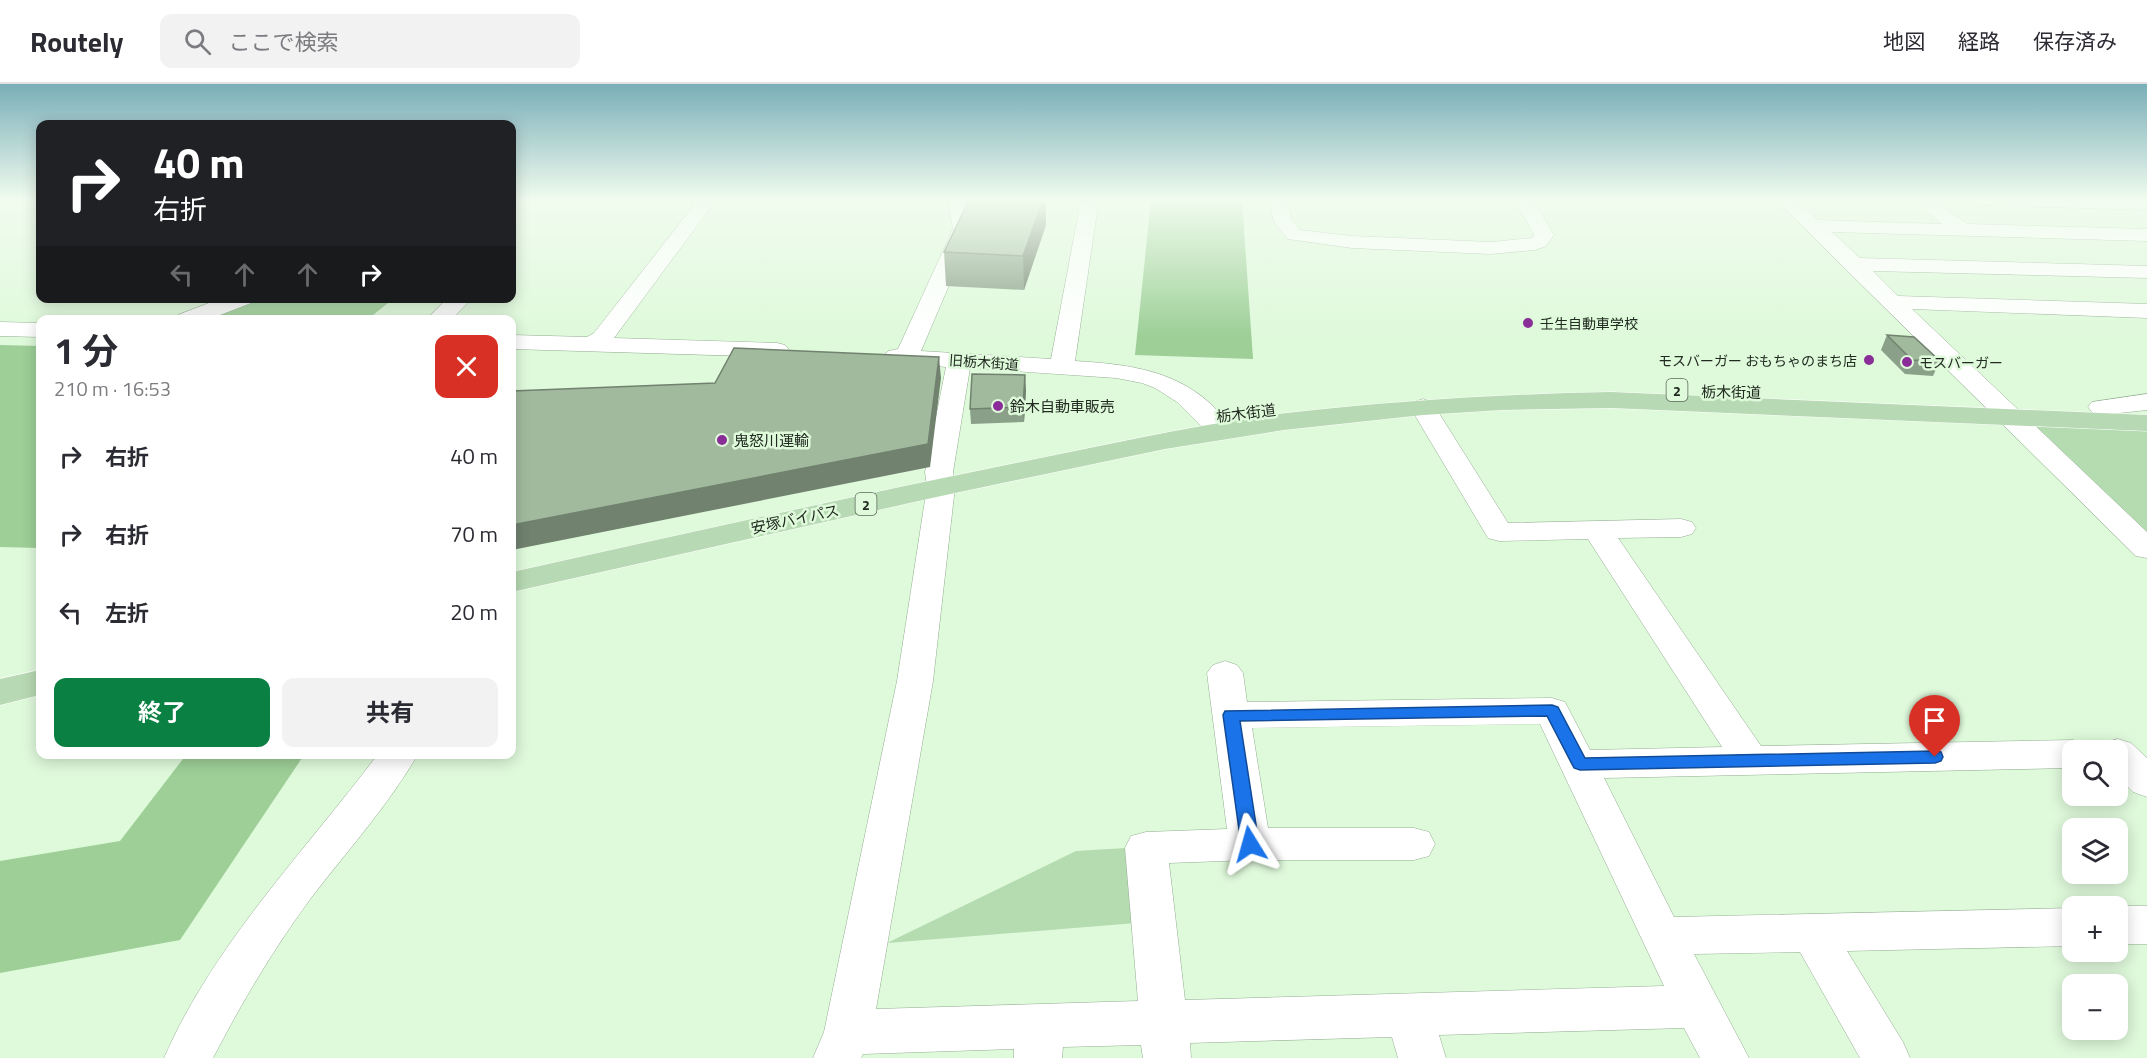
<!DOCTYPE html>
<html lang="ja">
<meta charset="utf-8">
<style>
:root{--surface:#fff;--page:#f2f2f3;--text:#2b2b33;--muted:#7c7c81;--line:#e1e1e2;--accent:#0b8043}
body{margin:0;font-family:"Titillium Web","Noto Sans JP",sans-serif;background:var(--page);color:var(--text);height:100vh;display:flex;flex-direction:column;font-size:22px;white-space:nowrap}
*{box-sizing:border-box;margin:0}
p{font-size:20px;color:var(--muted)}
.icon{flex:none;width:33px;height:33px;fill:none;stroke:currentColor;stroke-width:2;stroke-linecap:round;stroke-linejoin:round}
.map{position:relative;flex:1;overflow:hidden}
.sheet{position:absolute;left:36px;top:231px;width:480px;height:444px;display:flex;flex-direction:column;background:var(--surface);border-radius:12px;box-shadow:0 3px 15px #0003}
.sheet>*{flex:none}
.top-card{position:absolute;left:36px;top:36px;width:480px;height:183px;border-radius:12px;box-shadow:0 3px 15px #0003;background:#202124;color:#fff;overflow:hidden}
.fabs{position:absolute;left:2062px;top:656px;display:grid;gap:12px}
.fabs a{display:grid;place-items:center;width:66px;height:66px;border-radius:12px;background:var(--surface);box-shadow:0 3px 15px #0003;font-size:30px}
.pin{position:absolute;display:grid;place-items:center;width:51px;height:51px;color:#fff;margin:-62px -26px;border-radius:50% 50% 50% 0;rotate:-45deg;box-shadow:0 0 6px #0007}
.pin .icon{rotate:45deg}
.me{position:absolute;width:66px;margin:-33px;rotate:352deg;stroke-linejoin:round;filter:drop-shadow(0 0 4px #0008)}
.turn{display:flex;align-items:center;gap:21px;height:126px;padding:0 18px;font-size:27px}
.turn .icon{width:78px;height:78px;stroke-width:2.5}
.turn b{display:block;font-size:42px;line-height:51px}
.lanes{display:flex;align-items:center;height:57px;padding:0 18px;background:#0003;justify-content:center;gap:30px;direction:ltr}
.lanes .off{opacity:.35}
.round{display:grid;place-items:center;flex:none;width:63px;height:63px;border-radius:12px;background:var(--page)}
.summary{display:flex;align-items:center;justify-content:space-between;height:102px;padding:0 18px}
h1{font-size:36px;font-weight:700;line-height:45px}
.action{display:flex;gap:12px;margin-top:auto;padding:12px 18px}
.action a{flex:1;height:69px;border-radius:12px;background:var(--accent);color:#fff;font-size:24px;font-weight:700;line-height:69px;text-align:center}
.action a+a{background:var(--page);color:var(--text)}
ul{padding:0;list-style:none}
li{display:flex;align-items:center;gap:18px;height:78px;padding:0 18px}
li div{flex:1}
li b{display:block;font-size:22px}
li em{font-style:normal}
header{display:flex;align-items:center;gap:36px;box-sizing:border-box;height:84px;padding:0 30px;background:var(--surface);border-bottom:2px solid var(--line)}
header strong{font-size:28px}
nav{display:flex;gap:33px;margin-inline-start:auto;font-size:21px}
.search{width:420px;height:54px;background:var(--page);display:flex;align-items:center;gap:15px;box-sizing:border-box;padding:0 21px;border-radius:12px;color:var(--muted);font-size:22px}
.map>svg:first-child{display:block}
</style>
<header>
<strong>Routely</strong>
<div class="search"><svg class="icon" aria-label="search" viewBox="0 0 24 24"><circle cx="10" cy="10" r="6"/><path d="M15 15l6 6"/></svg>ここで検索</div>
<nav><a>地図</a><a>経路</a><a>保存済み</a></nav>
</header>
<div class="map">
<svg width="2147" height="974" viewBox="0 0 2147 974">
<rect width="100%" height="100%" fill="#dff9db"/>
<g fill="#b5dbb1">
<path d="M2012 333 2147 341V472Z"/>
<path d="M1126 764 1136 839 887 859 1076 767Z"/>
</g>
<g fill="#9dcf97">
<path d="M1151 116H1242L1253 275 1135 271Z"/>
<path d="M247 215H393L368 235 200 236Z"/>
<path d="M0 261 40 262V464L0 463Z"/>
<path d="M186 671H304L180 856 0 889V777L120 757Z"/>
</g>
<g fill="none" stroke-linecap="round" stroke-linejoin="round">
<defs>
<g id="minor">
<path d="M698 116H716L614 254 777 259 785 261 789 266 785 271 777 273 512 265V251L587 253 594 249Z"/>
<path d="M948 116H966L973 145 921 267 1051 275 1080 121 1087 116 1096 117 1098 121 1075 277C1140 281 1194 289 1234 347L1230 353 1221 355 1212 353 1177 318 1155 304 1142 299 1116 294 970 284 953 388 955 403 933 597 876 925 1138 917 1125 764 1131 752 1146 748 1227 745 1207 589 1213 581 1225 577 1237 581 1243 589 1247 618 1552 614 1565 618 1590 666 1722 663 1588 455 1499 457 1488 454 1410 323 1414 318 1423 315 1432 318 1508 439 1681 435 1692 438 1696 444 1692 450 1681 453 1618 454 1761 662 2073 656 2086 660 2090 666H2073V684L1604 694 1674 833 2073 824V862L1847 867 1903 958 1910 974H1860L1800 868 1694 870 1749 974H1700L1684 944 1439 951 1446 974H1398L1392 953 1190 959 1191 974H1143L1141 961 1063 963 1062 974H1014V965L863 970 861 974H813L824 948 897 597 927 403 925 388 946 283 888 277 884 272 888 267 898 265 953 145ZM1540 640 1664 902 1185 916 1169 779 1250 776H1414L1429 772 1435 760 1429 748 1414 744H1268L1252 644Z"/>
<path d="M1268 116H1286L1292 136 1300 146 1352 152 1491 158 1532 154 1534 151 1515 116H1533L1554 151 1546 162 1535 166 1491 170 1352 164 1288 155 1275 140Z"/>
<path d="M1776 116H1796L1818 136 1942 140 1912 116H1933L1968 140 2147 145V157L1832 148 1860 174 2147 182V194L1873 187 1898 212 2147 220V234L1912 225 2147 448V474L2136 472Z"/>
<path d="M1968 116H2147V126L1977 121 1971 120Z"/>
<path d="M222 214H254L251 219 207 236H175L178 231Z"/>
<path d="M448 214H472L451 236H426Z"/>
<path d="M0 238 40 239V253L0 252Z"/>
<path d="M2147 310V326L2101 331 2092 328 2088 323 2092 318Z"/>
<path d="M2118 655 2131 659 2147 674V713L2133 708 2118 693V666H2101L2105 659Z"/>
<path d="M378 670H418C388 722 347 767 311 814 274 864 242 918 213 974H164C215 858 303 770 378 670Z"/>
<rect x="2118" y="822" width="29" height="38"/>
</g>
<g id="major">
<path d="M1611 308 2147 331V347L1611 324 1502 326 1423 331 1284 346 1165 365 941 412 512 508V488C680 451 848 413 1016 379 1106 361 1196 340 1287 329 1395 317 1502 310 1611 308Z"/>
<path d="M40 586V611L0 621V595Z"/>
</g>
</defs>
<use href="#minor" stroke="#94ad92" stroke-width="1"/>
<use href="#major" stroke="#fff" stroke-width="1"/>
<use href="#minor" fill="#fff" fill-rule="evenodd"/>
<use href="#major" fill="#b7d9b3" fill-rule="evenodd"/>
</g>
<g fill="#8aa088">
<path d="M969 116H1046V141L1024 206 946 202 944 168Z"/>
<path d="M1887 251 1940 277 1933 292 1905 290 1881 266Z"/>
<path d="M1026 306 1024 338 971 340 970 325Z"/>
</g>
<g fill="#71826f">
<path d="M1043 116H1046V141L1024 206 1023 172Z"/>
<path d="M939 273 941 294 930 383 512 466V441Z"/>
<path d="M1025 291 1026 306 1024 338 1023 323Z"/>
</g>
<g fill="#a1ba9e" stroke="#71826f" stroke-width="1.5">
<path d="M969 116H1043L1023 172 944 168Z"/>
<path d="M1887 251 1914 253 1940 277 1912 276Z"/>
<path d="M734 264 939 273 928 360 512 441V307L715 299Z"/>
<path d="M972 290 1025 291 1023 323 970 325Z"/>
</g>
<linearGradient id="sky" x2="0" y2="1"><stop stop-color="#79aeb8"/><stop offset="0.46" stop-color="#f1fcef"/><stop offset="1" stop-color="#f1fcef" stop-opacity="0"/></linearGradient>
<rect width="2147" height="252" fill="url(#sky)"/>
<path fill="#1a73e8" stroke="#114b97" stroke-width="1.5" d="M1552 621 1558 623 1585 674 1935 667 1941 668 1943 673 1941 677 1935 679 1580 686 1574 684 1547 632 1240 637 1259 760 1256 765 1250 767 1243 765 1241 760 1223 631 1225 627Z"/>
<g fill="#8a2d98" stroke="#dff9db" stroke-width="2">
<circle cx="1528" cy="239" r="6"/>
<circle cx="1869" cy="276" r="6"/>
<circle cx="1907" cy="278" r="6"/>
<circle cx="998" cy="322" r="6"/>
<circle cx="722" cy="356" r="6"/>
</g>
<g text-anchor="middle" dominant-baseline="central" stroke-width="5" stroke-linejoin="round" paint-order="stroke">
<g font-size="14" fill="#212b20" stroke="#dff9db" text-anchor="start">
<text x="1540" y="239">壬生自動車学校</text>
<text x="1857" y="276" text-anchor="end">モスバーガー おもちゃのまち店</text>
<text x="1919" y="278">モスバーガー</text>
</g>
<g font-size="14" fill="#212b20" stroke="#dff9db">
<text transform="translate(984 278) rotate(4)">旧栃木街道</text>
</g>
<g fill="#dff9db" stroke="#5a6958" stroke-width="1.5">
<rect x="1666.5" y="295" width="21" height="22" rx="4.5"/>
<rect x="855.5" y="409" width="21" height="22" rx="4.5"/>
</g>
<g font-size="14" font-weight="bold" fill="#212b20">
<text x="1677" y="306">2</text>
<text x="866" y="420">2</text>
</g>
<g font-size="15" fill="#212b20" stroke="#dff9db">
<text transform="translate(1731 308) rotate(1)">栃木街道</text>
<text transform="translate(1246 329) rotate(-7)">栃木街道</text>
<text transform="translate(795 435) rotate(-12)">安塚バイパス</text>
</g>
<g font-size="15" fill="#212b20" stroke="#dff9db" text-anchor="start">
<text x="1010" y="322">鈴木自動車販売</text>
<text x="734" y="356">鬼怒川運輸</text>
</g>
</g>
</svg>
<div class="fabs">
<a><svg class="icon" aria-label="search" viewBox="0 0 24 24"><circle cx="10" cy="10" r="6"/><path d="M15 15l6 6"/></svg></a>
<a><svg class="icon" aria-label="layers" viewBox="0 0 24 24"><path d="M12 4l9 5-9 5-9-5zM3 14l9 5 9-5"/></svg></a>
<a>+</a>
<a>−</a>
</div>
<div class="pin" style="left:1935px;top:673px;background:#d93025"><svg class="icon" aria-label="arrive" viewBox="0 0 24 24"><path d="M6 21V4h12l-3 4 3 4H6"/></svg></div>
<svg class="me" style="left:1250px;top:760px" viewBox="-20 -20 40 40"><path d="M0-17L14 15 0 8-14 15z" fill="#1a73e8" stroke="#fff" stroke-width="4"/></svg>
<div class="top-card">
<div class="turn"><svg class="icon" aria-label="right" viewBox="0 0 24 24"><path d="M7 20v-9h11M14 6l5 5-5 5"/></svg><div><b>40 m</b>右折</div></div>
<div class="lanes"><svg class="icon off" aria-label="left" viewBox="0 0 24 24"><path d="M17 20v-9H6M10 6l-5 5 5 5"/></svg><svg class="icon off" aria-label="ahead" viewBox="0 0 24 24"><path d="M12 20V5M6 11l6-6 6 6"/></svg><svg class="icon off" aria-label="ahead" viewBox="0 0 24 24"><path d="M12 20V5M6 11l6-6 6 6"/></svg><svg class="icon" aria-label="right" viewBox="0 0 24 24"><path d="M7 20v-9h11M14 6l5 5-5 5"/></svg></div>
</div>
<section class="sheet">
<div class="summary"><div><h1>1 分</h1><p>210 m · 16:53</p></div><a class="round" style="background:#d93025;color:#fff"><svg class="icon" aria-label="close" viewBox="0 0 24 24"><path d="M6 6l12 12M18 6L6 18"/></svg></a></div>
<ul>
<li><svg class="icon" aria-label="right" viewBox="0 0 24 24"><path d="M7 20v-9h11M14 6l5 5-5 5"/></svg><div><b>右折</b></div><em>40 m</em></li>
<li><svg class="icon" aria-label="right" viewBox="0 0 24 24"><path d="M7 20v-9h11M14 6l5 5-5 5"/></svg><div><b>右折</b></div><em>70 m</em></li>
<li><svg class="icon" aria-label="left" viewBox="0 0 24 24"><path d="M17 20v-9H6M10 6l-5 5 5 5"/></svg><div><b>左折</b></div><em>20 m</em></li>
</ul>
<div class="action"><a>終了</a><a>共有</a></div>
</section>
</div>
